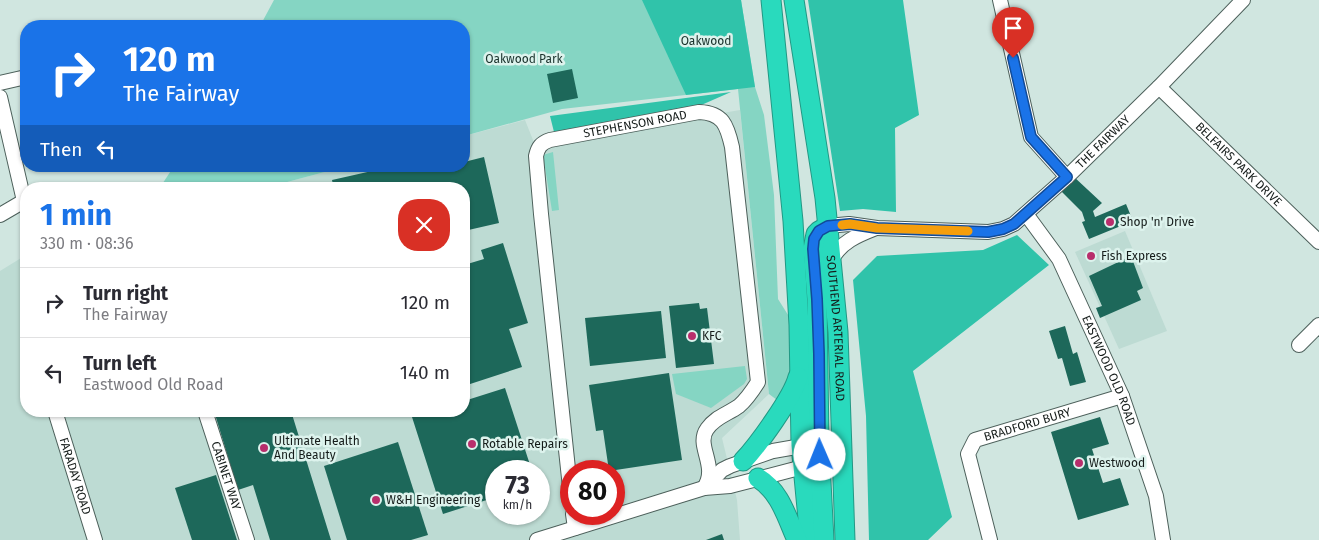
<!DOCTYPE html>
<meta charset="utf-8">
<style>
:root{--surface:#fff;--page:#f2f2f3;--text:#2b2b33;--muted:#7c7c81;--line:#e1e1e2;--accent:#1a73e8}
body{margin:0;font-family:"Fira Sans",sans-serif;background:var(--page);color:var(--text);height:100vh;display:flex;flex-direction:column;font-size:19px;white-space:nowrap}
*{box-sizing:border-box;margin:0}
p{font-size:16px;color:var(--muted)}
.icon{flex:none;width:28px;height:28px;fill:none;stroke:currentColor;stroke-width:2;stroke-linecap:round;stroke-linejoin:round}
.map{position:relative;flex:1;overflow:hidden}
.drawer{position:absolute;left:20px;top:182px;width:450px;height:235px;display:flex;flex-direction:column;background:var(--surface);border-radius:20px;box-shadow:0 1px 4px #0004}
.drawer>*{flex:none}
.top-card{position:absolute;left:20px;top:20px;width:450px;height:152px;border-radius:20px;box-shadow:0 1px 4px #0004;background:#1a73e8;color:#fff;overflow:hidden}
.speed{position:absolute;left:485px;top:460px;display:flex;gap:10px;font-size:25px;font-weight:700;text-align:center}
.speed>*{display:grid;place-content:center;width:65px;height:65px;border-radius:50%;background:var(--surface);box-shadow:0 1px 4px #0004;line-height:1}
.speed small{font-size:12px;font-weight:400}
.speed .limit{border:8px solid #d22;background:#fff;color:#111}
.pin{position:absolute;display:grid;place-items:center;width:42px;height:42px;color:#fff;margin:-51px -21px;border-radius:50% 50% 50% 0;rotate:-45deg;box-shadow:0 0 5px #0007}
.pin .icon{rotate:45deg}
.me{position:absolute;width:55px;margin:-28px;rotate:359deg;stroke-linejoin:round;filter:drop-shadow(0 0 4px #0008)}
.turn{display:flex;align-items:center;gap:18px;height:105px;padding:0 20px;font-size:22px}
.turn .icon{width:65px;height:65px;stroke-width:2.5}
.turn b{display:block;font-size:35px;line-height:42px}
.then{display:flex;align-items:center;height:48px;padding:0 20px;background:#0003;gap:10px;font-size:19px}
.round{display:grid;place-items:center;flex:none;width:52px;height:52px;border-radius:20px;background:var(--page)}
.overview{display:flex;align-items:center;justify-content:space-between;height:85px;padding:0 20px}
h1{font-size:30px;font-weight:700;line-height:38px;color:var(--accent)}
ul{padding:0;list-style:none}
li{display:flex;align-items:center;gap:15px;height:70px;padding:0 20px;border-top:1px solid var(--line)}
li div{flex:1}
li b{display:block;font-size:19px}
li em{font-style:normal}
.map>svg:first-child{display:block}
</style>
<div class="map">
<svg width="1319" height="540" viewBox="0 0 1319 540">
<rect width="100%" height="100%" fill="#d0e6e0"/>
<g fill="#bddbd3" fill-rule="evenodd">
<path d="M740 110 769 394 722 438 737 500 740 540H0V271L26 255V411H464V189H261L347 166H464V136L525 120 535 145ZM496 471H539V514H496ZM571 471H614V514H571Z"/>
<path d="M1125 231 1167 331 1119 349 1075 252Z"/>
</g>
<g fill="#85d5c3">
<path d="M274 0H741L755 87 764 115 774 195 778 299 790 318 794 367 777 400 769 394 738 89 562 109 464 136V26H260Z"/>
<path d="M553 152 559 210 552 211 543 155Z"/>
<path d="M174 166H347L261 189H159Z"/>
<path d="M745 366 747 379 744 384 711 408 676 394 672 374Z"/>
</g>
<g fill="#30c3aa">
<path d="M642 0H741L755 87 686 95Z"/>
<path d="M808 0H903L919 115 895 128 896 212 863 209 840 211Z"/>
<path d="M731 92 674 117 555 136 550 116Z"/>
<path d="M1017 235 1049 265 913 371 952 517 928 540H869L866 416 853 280 877 256 983 250Z"/>
</g>
<g fill="#1d685a">
<path d="M572 69 578 98 553 103 547 74Z"/>
<path d="M484 157 499 223 464 231V189H334L332 180 394 166H464V162Z"/>
<path d="M1073 176 1102 203 1093 211 1095 217 1126 204 1133 221 1089 239 1082 222 1085 221 1082 212 1060 190Z"/>
<path d="M503 243 528 323 509 329 522 367 464 386V265L484 259 481 250Z"/>
<path d="M1131 256 1143 288 1137 291 1141 300 1100 318 1096 308 1102 306 1089 276Z"/>
<path d="M699 303 700 309 707 308 714 364 676 368 669 306Z"/>
<path d="M661 311 666 358 590 366 585 318Z"/>
<path d="M1065 326 1073 354 1077 352 1086 382 1070 386 1062 358 1058 359 1049 331Z"/>
<path d="M669 373 682 460 609 471 603 430 596 431 589 385Z"/>
<path d="M505 388 532 471H496V497L443 514 412 417 431 411H464V401Z"/>
<path d="M214 411H291L331 540H270L253 485 238 490Z"/>
<path d="M1100 417 1109 444 1092 449 1103 483 1120 478 1129 505 1078 520 1051 432Z"/>
<path d="M398 442 428 535 411 540H347L324 466Z"/>
<path d="M216 475 237 540H192L175 488Z"/>
<path d="M722 534 724 540H706Z"/>
</g>
<g fill="none" stroke-linecap="round" stroke-linejoin="round">
<defs>
<g id="minor">
<path d="M1000 0 1031 137 1067 177"/>
<path d="M0 83 26 77"/>
<path id="s1" d="M1159 87 1319 242"/>
<path d="M0 97 24 201 0 215"/>
<path id="s2" d="M1026 214 1059 259 1122 396 1156 496 1163 540"/>
<path id="s3" d="M828 226 849 224 877 228 988 232 1003 229 1014 224 1067 177 1159 87 1243 0"/>
<path d="M831 261C840 242 858 235 876 228"/>
<path d="M1299 345 1319 325"/>
<path id="s4" d="M55 411 95 540"/>
<path id="s5" d="M205 411 247 540"/>
<path d="M707 486 722 470 730 466 773 451 819 443 842 442"/>
<path id="s6" d="M571 497 541 214 536 156C538 147 541 143 550 140L699 112C723 113 727 125 732 147L758 382C753 390 747 399 739 406 728 414 715 417 707 429 695 446 719 466 704 488"/>
<path d="M573 514 575 528"/>
<path d="M537 540 704 488 730 486 803 467 842 464"/>
<path id="s7" d="M990 540 968 454 975 440 1122 396"/>
</g>
<g id="highway">
<path d="M771 0 793 221 799 325 801 445 810 540"/>
<path id="s8" d="M794 0 825 198 838 332 845 540"/>
<path d="M743 461C758 445 793 397 798 377"/>
<path d="M758 478C780 491 787 518 797 540"/>
<path d="M824 540 819 443 817 299 813 249 816 234 819 231 828 226"/>
</g>
</defs>
<use href="#minor" stroke="#4d605b" stroke-width="16"/>
<use href="#highway" stroke="#229884" stroke-width="21"/>
<use href="#minor" stroke="#fff" stroke-width="14"/>
<use href="#highway" stroke="#29dabd" stroke-width="19"/>
</g>
<g fill="none" stroke-linecap="round" stroke-linejoin="round">
<defs>
<path id="route" d="M820 455 819 354 817 299 813 249 814 239 819 231 828 226 850 224 877 228 988 232 1003 229 1014 224 1067 177 1031 137 1013 58"/>
</defs>
<use href="#route" stroke="#114b97" stroke-width="12"/>
<use href="#route" stroke="#1a73e8" stroke-width="9"/>
<path stroke="#f59e0b" stroke-width="9" d="M842 225 850 224 877 228 968 231"/>
</g>
<g fill="#b82e6c" stroke="#ddf3ed" stroke-width="2">
<circle cx="1110" cy="222" r="5"/>
<circle cx="1091" cy="256" r="5"/>
<circle cx="692" cy="336" r="5"/>
<circle cx="472" cy="444" r="5"/>
<circle cx="264" cy="448" r="5"/>
<circle cx="1079" cy="463" r="5"/>
<circle cx="376" cy="500" r="5"/>
</g>
<g text-anchor="middle" dominant-baseline="central" stroke-width="5" stroke-linejoin="round" paint-order="stroke">
<g font-size="12" fill="#1a322c" stroke="#ddf3ed">
<text x="706" y="41">Oakwood</text>
<text x="524" y="59">Oakwood Park</text>
</g>
<g font-size="12" fill="#151c1a" stroke="#ddf3ed">
<text stroke="none"><textPath href="#s6" startOffset="452">STEPHENSON ROAD</textPath></text>
<text stroke="none"><textPath href="#s3" startOffset="309">THE FAIRWAY</textPath></text>
<text stroke="none"><textPath href="#s1" startOffset="111">BELFAIRS PARK DRIVE</textPath></text>
<text stroke="none"><textPath href="#s8" startOffset="331">SOUTHEND ARTERIAL ROAD</textPath></text>
<text stroke="none"><textPath href="#s2" startOffset="178">EASTWOOD OLD ROAD</textPath></text>
<text stroke="none"><textPath href="#s7" startOffset="159">BRADFORD BURY</textPath></text>
<text stroke="none"><textPath href="#s4" startOffset="68">FARADAY ROAD</textPath></text>
<text stroke="none"><textPath href="#s5" startOffset="68">CABINET WAY</textPath></text>
</g>
<g font-size="12" fill="#151c1a" stroke="#ddf3ed" text-anchor="start">
<text x="1120" y="222">Shop 'n' Drive</text>
<text x="1101" y="256">Fish Express</text>
<text x="702" y="336">KFC</text>
<text x="274" y="441">Ultimate Health<tspan x="274" dy="14">And Beauty</tspan></text>
<text x="482" y="444">Rotable Repairs</text>
<text x="1089" y="463">Westwood</text>
<text x="386" y="500">W&amp;H Engineering</text>
</g>
</g>
</svg>
<div class="speed"><div>73<small>km/h</small></div><div class="limit">80</div></div>
<div class="pin" style="left:1013px;top:58px;background:#d93025"><svg class="icon" aria-label="arrive" viewBox="0 0 24 24"><path d="M6 21V4h12l-3 4 3 4H6"/></svg></div>
<svg class="me" style="left:820px;top:455px" viewBox="-20 -20 40 40"><circle r="19" fill="#fff"/><path d="M0-13L10 11 0 6-10 11z" fill="#1a73e8"/></svg>
<div class="top-card">
<div class="turn"><svg class="icon" aria-label="right" viewBox="0 0 24 24"><path d="M7 20v-9h11M14 6l5 5-5 5"/></svg><div><b>120 m</b>The Fairway</div></div>
<div class="then">Then<svg class="icon" aria-label="left" viewBox="0 0 24 24"><path d="M17 20v-9H6M10 6l-5 5 5 5"/></svg></div>
</div>
<section class="drawer">
<div class="overview"><div><h1>1 min</h1><p>330 m · 08:36</p></div><a class="round" style="background:#d93025;color:#fff"><svg class="icon" aria-label="close" viewBox="0 0 24 24"><path d="M6 6l12 12M18 6L6 18"/></svg></a></div>
<ul>
<li><svg class="icon" aria-label="right" viewBox="0 0 24 24"><path d="M7 20v-9h11M14 6l5 5-5 5"/></svg><div><b>Turn right</b><p>The Fairway</p></div><em>120 m</em></li>
<li><svg class="icon" aria-label="left" viewBox="0 0 24 24"><path d="M17 20v-9H6M10 6l-5 5 5 5"/></svg><div><b>Turn left</b><p>Eastwood Old Road</p></div><em>140 m</em></li>
</ul>
</section>
</div>
